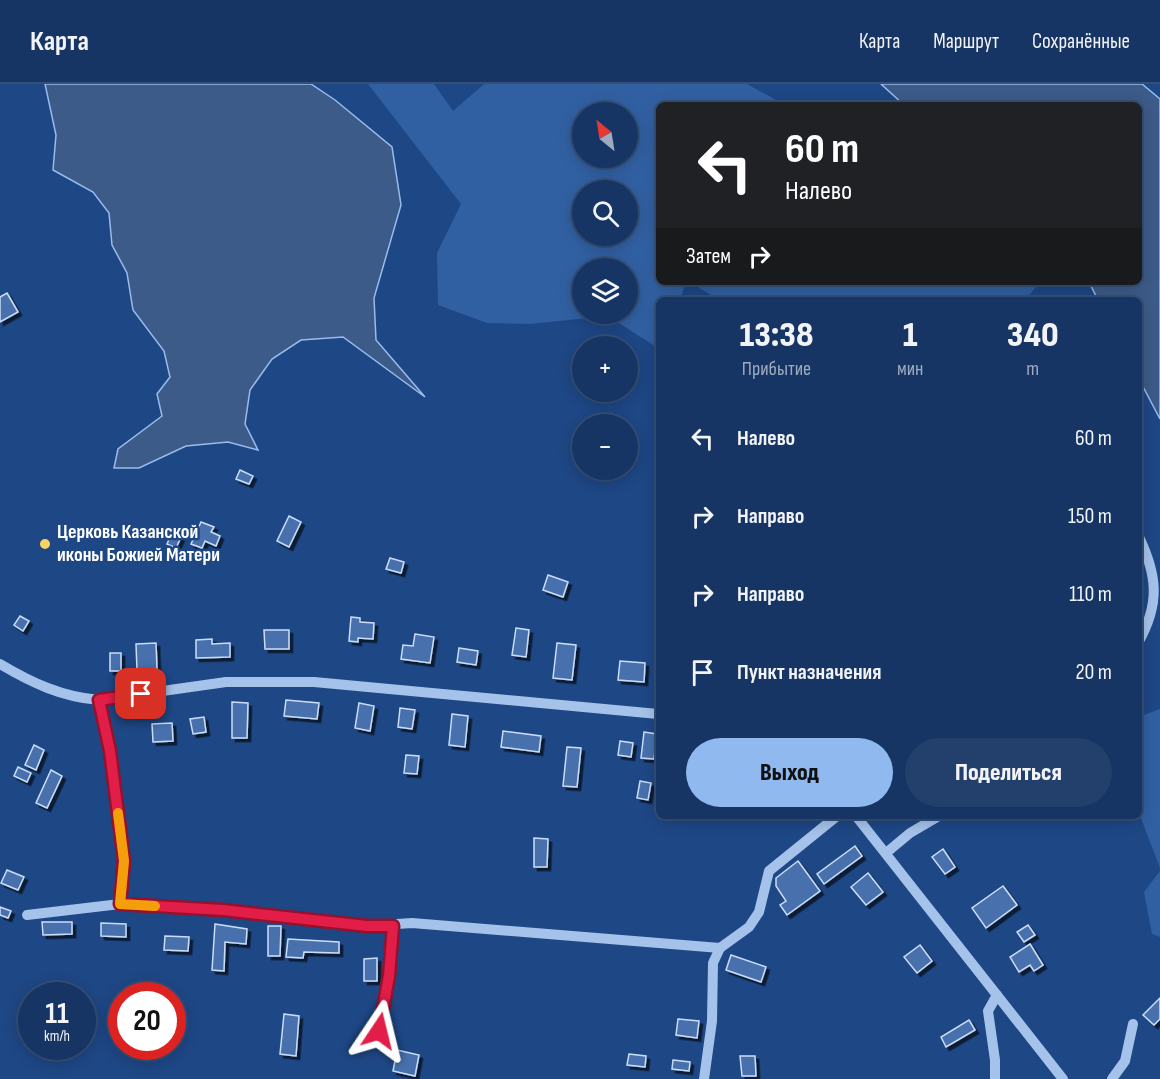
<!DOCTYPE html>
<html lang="ru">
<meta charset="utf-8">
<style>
:root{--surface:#163564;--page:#23406d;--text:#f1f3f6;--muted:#9eabbf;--line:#355078;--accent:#90b9f0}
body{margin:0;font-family:"Sofia Sans Condensed",sans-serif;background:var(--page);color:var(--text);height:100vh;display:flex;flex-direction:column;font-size:22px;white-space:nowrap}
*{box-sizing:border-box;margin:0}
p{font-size:20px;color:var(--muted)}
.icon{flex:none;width:33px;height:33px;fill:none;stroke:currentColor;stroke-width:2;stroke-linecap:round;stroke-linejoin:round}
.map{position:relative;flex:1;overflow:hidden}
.side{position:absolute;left:656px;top:213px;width:486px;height:522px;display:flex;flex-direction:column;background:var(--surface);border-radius:9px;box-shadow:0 3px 15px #0003,0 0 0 2px var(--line)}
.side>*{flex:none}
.guide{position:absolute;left:656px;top:18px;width:486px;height:183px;border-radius:9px;box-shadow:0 3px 15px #0003,0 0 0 2px var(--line);background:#202124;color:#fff;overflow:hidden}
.needle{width:39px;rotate:330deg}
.fabs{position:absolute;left:572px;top:18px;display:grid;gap:12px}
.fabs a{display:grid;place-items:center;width:66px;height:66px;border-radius:50%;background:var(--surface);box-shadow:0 3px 15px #0003,0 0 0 2px var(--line);font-size:30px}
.speed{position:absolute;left:18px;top:898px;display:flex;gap:12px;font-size:30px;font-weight:700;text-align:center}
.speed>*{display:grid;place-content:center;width:78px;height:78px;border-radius:50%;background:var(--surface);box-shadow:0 3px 15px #0003,0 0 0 2px var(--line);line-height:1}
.speed small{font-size:15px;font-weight:400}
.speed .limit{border:9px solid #d22;background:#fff;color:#111}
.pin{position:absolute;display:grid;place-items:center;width:51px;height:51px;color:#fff;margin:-26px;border-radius:12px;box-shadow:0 3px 9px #0006}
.me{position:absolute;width:66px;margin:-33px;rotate:10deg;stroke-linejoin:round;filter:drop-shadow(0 0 4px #0008)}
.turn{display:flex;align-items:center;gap:21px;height:126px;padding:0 30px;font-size:27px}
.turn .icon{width:78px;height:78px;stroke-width:2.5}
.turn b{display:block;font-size:42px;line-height:51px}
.then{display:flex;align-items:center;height:57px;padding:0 30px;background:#0003;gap:12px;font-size:22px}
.eta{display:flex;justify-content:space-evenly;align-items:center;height:102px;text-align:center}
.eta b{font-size:36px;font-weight:800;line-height:42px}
.button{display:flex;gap:12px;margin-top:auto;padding:12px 30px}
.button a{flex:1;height:69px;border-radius:36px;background:var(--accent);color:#111;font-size:24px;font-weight:800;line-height:69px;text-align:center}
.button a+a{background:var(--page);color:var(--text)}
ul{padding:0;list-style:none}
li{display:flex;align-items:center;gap:18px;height:78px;padding:0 30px}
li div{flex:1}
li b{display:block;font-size:22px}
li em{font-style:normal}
header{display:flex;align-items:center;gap:36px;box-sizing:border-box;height:84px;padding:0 30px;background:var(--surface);border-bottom:2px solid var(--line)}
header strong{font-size:28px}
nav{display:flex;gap:33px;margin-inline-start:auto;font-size:21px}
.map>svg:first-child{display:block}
</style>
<header>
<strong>Карта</strong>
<nav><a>Карта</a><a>Маршрут</a><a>Сохранённые</a></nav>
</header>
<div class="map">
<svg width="1160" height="995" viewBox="0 0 1160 995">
<defs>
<filter id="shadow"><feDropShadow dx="3.5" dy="3.5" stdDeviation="0" flood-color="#0009"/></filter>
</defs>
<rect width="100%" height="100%" fill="#1e4785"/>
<g fill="#3160a2" fill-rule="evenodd">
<path d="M368 0H434L453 27 484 0H747L785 21H658V198H686L680 216H658V264L608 232 529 240 487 239 438 221 437 169 461 120ZM582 28H627V74H582ZM582 106H627V152H582ZM582 184H627V230H582Z"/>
<path d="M690 198H1040L1025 216H719Z"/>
<path d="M1160 625V784L1139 729V633Z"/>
<path d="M1160 787V853L1152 850 1144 808Z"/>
</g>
<g fill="#3d5b88" stroke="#99bcec" stroke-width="1.5">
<path d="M45 0H311L335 16 392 63 401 121 374 214 376 256 425 313 343 253 301 256 272 275 250 306 245 340 258 366 228 358 186 362 139 384H114L118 365 162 332 157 310 170 293 164 267 133 226 127 189 112 161 109 129 93 108 53 86 56 51Z"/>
<path d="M881 0H1142L1160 15V335L1139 295 1138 216H1098L1089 198H1138V21H904Z"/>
</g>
<g fill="#4670ad" stroke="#caddf8" stroke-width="1.5" filter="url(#shadow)">
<path d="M7 209 18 228 0 238V213Z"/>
<path d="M240 386 253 392 249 400 236 395Z"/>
<path d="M289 432 301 438 289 463 277 457Z"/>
<path d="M201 438 214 443 211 448 220 452 216 462 205 457 202 464 191 460Z"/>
<path d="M173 446 182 451 176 464 167 460Z"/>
<path d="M390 474 404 478 401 489 386 485Z"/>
<path d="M548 491 568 498 563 513 543 506Z"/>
<path d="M20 532 29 537 23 547 14 541Z"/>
<path d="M351 533 360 534V538L374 539 373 555 358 554V558L349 557Z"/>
<path d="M516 544 529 546 526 573 512 571Z"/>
<path d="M264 546H289V565H265Z"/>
<path d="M415 550 434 553 430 579 401 575 403 561 413 562Z"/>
<path d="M212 555V560L230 559V573L196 574V556Z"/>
<path d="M156 559 157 585 137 586 136 560Z"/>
<path d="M557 559 576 561 572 596 553 594Z"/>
<path d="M459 564 478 567 476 581 457 578Z"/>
<rect x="110" y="569" width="11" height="18"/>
<path d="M620 577 645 579 644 598 618 596Z"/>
<path d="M286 616 319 619 317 635 284 632Z"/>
<path d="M232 618 248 619 247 654H232Z"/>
<path d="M359 619 374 622 370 647 355 644Z"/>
<path d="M400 624 415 626 412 645 398 643Z"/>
<path d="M452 630 468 632 465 663 449 661Z"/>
<path d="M204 633 206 648 193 650 190 635Z"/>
<path d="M172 639 173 657 153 658 152 640Z"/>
<path d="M503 647 541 652 539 668 501 663Z"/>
<path d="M644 648 657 650 654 675 641 674Z"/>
<path d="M620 657 633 659 631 673 618 671Z"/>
<path d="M34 661 44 666 36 686 25 681Z"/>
<path d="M567 663 581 664 577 703 563 702Z"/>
<path d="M406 671 419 672 417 690 404 689Z"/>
<path d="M18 683 31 689 27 698 14 692Z"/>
<path d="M51 686 62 692 47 724 36 719Z"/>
<path d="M640 697 651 699 648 716 637 714Z"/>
<path d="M534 754 548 755 547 783H534Z"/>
<path d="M855 762 862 772 824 800 817 790Z"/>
<path d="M943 765 955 783 945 790 932 773Z"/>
<path d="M798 777 820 807 787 831 780 821 786 817 776 802V794Z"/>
<path d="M7 786 24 793 18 806 1 799Z"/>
<path d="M868 789 883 808 866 821 851 803Z"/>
<path d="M1003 802 1017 821 986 844 972 824Z"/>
<path d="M0 823 11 827 8 834 0 831Z"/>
<path d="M42 838H72V850L43 851Z"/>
<path d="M101 839 126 840V853L101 852Z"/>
<path d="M215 840 247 845 246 860 225 858 224 887 212 886Z"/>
<path d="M1028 841 1035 851 1024 858 1017 848Z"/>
<path d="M268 842H281L280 872H268Z"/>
<path d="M165 852 189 853 188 867 164 866Z"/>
<path d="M288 855 339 858V869L304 868 303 874 286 873Z"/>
<path d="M1030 860 1043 881 1034 887 1030 881 1019 888 1010 873Z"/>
<path d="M920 861 932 877 917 889 904 873Z"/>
<path d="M731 871 766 883 761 898 726 886Z"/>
<path d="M377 874V897H364V875Z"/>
<path d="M1160 914V935L1154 941 1143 931Z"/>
<path d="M284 930 299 932 296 972 280 970Z"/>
<path d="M678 935 699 937 697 954 676 951Z"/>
<path d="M969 936 975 946 946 963 941 953Z"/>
<path d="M397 966 419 971 415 992 393 987Z"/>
<path d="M629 970 646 972 645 983 627 981Z"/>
<path d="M740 972H755L756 992H742Z"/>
<path d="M673 976 690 978 689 987 672 985Z"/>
</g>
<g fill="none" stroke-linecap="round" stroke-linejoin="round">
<g stroke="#a5c2ea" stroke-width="10">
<path d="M1138 451C1158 492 1160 520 1138 559"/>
<path d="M0 580C32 599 62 613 99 616L226 598H314L658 630"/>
<path d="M99 616 110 667 124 777 120 820"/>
<path d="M856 732 1063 995"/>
<path d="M886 769 910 749 939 732"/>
<path d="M27 831 120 820 223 826 367 842 412 839 720 864 749 843 759 828 769 787 837 732"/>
<path d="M379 947 389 892 393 842"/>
<path d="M704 995 712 937 713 879 720 864"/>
<path d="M995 995V976L988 927 997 911"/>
<path d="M1112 995 1125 977 1133 940"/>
</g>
</g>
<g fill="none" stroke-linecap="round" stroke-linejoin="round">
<defs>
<path id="route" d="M141 610 99 616 110 667 124 777 120 820 223 826 367 842H393L389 892 379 947"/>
</defs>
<use href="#route" stroke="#92132f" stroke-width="15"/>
<use href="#route" stroke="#e11d48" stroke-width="10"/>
<path stroke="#f59e0b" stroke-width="10" d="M118 729 124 777 120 820 155 822"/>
</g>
<circle fill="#f9d464" stroke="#1e4785" stroke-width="2" cx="45" cy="460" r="6"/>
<g text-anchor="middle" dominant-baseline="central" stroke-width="5" stroke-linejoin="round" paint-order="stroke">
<g font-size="20" font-weight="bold" fill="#fff" stroke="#1e4785" text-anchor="start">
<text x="57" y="448">Церковь Казанской<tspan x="57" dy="23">иконы Божией Матери</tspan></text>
</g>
</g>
</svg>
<div class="fabs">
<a><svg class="needle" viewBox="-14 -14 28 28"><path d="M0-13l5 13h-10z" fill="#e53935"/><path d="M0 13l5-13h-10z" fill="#9eabbf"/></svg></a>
<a><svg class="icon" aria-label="search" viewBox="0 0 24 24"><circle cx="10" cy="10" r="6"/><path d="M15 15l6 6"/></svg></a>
<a><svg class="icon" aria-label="layers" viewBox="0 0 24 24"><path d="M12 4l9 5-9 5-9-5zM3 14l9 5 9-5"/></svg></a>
<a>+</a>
<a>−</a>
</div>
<div class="speed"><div>11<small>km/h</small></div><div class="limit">20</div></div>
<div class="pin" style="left:141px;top:610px;background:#d93025"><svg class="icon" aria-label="arrive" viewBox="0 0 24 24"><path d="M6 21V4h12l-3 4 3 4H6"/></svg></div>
<svg class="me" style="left:379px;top:947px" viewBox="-20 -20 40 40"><path d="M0-17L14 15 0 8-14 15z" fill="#e11d48" stroke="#fff" stroke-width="4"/></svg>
<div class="guide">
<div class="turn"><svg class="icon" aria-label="left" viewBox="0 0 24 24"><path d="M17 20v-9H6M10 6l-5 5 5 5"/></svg><div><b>60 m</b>Налево</div></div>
<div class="then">Затем<svg class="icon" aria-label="right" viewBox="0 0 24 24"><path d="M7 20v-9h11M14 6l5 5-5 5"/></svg></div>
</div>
<section class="side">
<div class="eta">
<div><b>13:38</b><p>Прибытие</p></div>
<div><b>1</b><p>мин</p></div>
<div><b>340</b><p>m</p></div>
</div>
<ul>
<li><svg class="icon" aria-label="left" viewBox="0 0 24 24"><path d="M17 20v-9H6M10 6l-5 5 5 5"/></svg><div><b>Налево</b></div><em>60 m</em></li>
<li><svg class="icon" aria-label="right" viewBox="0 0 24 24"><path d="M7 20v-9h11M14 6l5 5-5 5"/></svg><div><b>Направо</b></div><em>150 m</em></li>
<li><svg class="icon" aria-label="right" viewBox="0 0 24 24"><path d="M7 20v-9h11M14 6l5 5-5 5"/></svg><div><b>Направо</b></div><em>110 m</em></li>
<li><svg class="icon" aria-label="arrive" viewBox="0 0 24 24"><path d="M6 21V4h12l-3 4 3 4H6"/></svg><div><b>Пункт назначения</b></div><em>20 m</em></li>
</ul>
<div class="button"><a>Выход</a><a>Поделиться</a></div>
</section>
</div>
